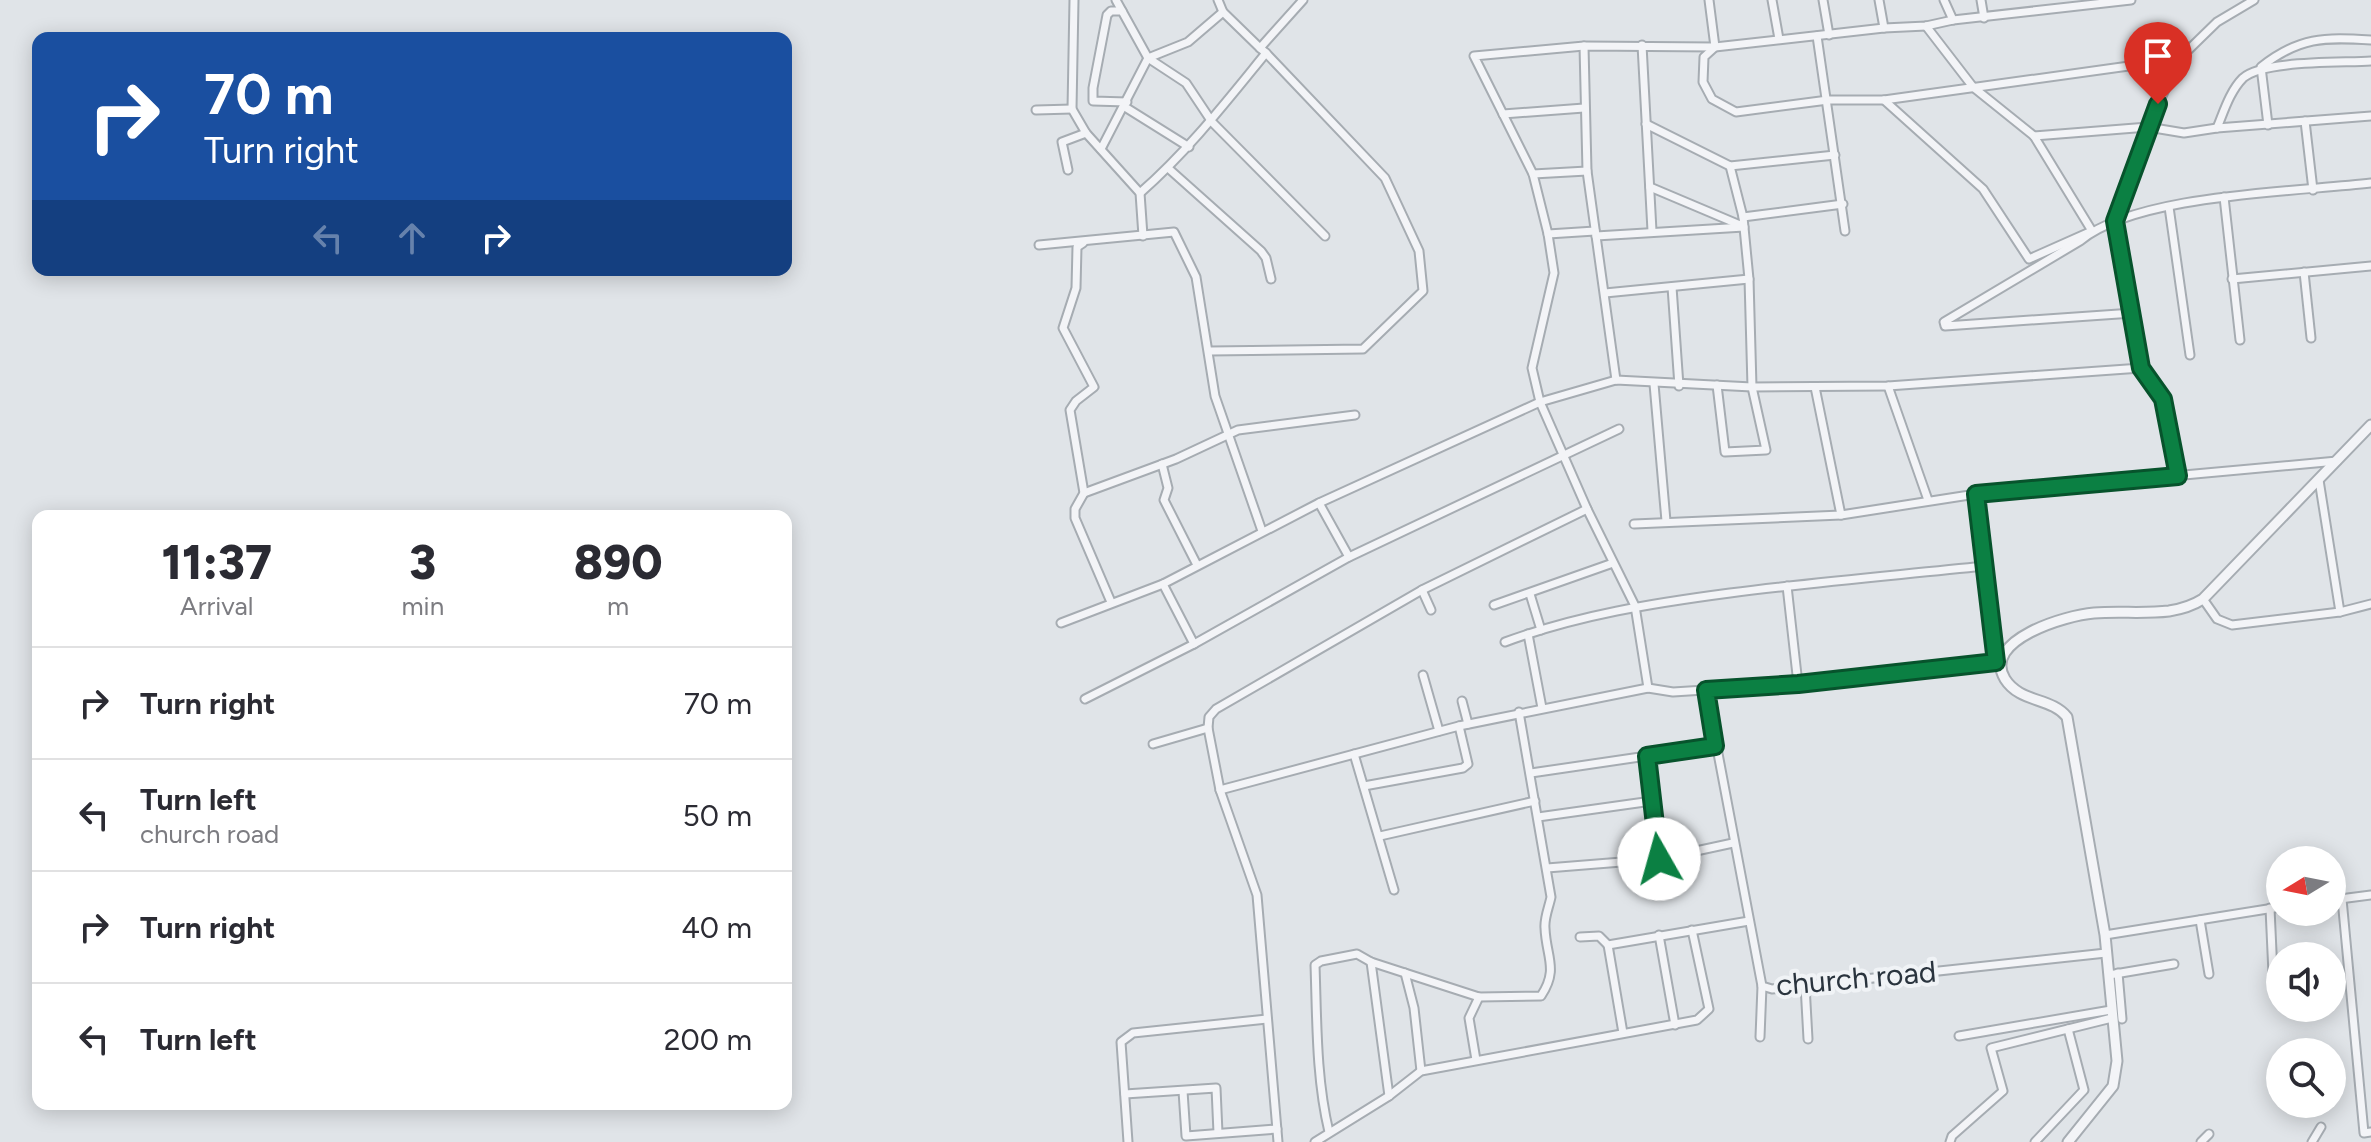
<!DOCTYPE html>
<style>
:root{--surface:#fff;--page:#f2f2f3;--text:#2b2b33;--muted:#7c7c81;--line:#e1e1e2}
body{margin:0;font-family:Figtree,sans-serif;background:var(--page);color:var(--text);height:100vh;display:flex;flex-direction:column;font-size:30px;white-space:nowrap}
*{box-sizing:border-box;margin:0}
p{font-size:26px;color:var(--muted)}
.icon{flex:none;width:44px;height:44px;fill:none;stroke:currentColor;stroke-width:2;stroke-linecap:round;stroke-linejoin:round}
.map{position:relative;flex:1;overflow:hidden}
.sheet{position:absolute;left:32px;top:510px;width:760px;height:600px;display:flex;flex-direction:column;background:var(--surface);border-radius:16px;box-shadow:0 4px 20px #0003}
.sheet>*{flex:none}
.top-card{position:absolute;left:32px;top:32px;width:760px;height:244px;border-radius:16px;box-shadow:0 4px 20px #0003;background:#1a4fa0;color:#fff;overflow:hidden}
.needle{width:52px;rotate:260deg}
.tools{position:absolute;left:2266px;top:846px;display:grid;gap:16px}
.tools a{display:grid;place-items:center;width:80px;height:80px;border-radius:50%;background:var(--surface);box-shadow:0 4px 20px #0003;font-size:40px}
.pin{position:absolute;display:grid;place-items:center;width:68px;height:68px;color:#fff;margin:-82px -34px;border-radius:50% 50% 50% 0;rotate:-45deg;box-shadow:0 0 8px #0007}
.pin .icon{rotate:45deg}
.me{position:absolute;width:88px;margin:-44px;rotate:353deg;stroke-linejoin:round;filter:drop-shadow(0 0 6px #0008)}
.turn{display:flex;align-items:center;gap:28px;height:168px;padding:0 40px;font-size:36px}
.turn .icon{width:104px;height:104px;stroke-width:2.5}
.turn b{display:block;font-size:56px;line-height:68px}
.lanes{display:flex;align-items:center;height:76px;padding:0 40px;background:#0003;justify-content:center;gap:40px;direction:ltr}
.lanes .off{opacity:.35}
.eta{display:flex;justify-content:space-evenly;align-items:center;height:136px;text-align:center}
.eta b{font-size:48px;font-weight:800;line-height:56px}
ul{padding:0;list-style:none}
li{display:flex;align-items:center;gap:24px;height:112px;padding:0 40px;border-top:2px solid var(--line)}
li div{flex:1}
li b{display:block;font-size:30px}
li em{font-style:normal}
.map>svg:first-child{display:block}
</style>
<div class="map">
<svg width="2371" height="1142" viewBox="0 0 2371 1142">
<rect width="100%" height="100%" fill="#e0e4e8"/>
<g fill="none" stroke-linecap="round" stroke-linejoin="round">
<defs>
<g id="minor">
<path d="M1074 0 1072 109 1086 133 1140 193 1143 236"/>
<path d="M1116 0 1122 11"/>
<path d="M1218 0 1223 12 1260 48"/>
<path d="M1709 0 1715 47 1704 57 1703 82 1712 99 1736 112 1828 100H1884L2179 59"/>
<path d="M1772 0 1779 39"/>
<path d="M1823 0 1829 35"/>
<path d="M1879 0 1884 28"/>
<path d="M1944 0 1953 20"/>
<path d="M1981 0 1984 18"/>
<path d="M1817 36 1845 231"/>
<path d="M1642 45 1652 231"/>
<path d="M1584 46 1587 171 1616 380"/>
<path d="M1884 100 1983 189 2029 259 2092 231 2034 136 1973 87 1926 26"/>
<path d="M1127 102 1093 101V88L1107 15 1111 11H1122L1148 58 1186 83 1212 122 1325 236"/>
<path d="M1125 107 1189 147"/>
<path d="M1036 110 1072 109"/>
<path d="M1503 114 1584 108"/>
<path d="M2305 121 2313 190"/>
<path d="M1646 124 1730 166 1835 155"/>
<path d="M2268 125 2261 67C2299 37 2324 37 2371 40"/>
<path d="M2217 128C2224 111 2230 91 2243 78 2263 60 2341 63 2371 61"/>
<path d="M2034 136 2148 127 2184 133 2217 128 2371 116"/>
<path d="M1101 149 1148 58 1188 42 1223 12"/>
<path d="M1168 168 1261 251 1266 258 1271 279"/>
<path d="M1068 170 1062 142 1086 133"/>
<path d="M1533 174 1587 171"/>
<path d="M1650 187 1740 225"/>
<path d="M1140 193C1188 151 1226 102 1266 53L1260 48 1303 0"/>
<path d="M2224 197 2240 340"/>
<path d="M2169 207 2190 355"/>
<path d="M1743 217 1843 204"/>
<path d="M1548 234 1595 231"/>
<path d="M1596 236 1744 227"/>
<path d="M1083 243 1077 247 1076 288 1063 328 1094 387 1076 401 1070 410 1084 493 1075 509V518L1111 602"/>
<path d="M1039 245 1174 232 1196 277 1215 396 1262 531"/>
<path d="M2304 272 2311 338"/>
<path d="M2232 279 2371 266"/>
<path d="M1672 287 1679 386"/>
<path d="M1605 293 1749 279"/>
<path d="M2133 313 1945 326 1944 322 2080 241C2136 194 2296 192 2371 183"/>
<path d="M1210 351 1363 349 1423 291 1419 251 1385 178 1266 53"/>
<path d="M2141 368 2163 399 2178 476"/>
<path d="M1654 384 1666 521"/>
<path d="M1717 385 1725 452 1766 450 1752 387 1749 279 1743 217 1730 166"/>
<path d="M1888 386 1928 500"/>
<path d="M1815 387 1841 515"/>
<path d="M1162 464 1168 488 1164 500 1197 565"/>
<path d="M2319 480 2340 612"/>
<path d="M1084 493 1176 459 1238 430 1355 415"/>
<path d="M1976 494 1996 662"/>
<path d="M1319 503 1349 557"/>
<path d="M1634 524 1841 515 1976 494 2337 461"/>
<path d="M1163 584 1194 644"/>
<path d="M1787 586 1798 684"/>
<path d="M1422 590 1431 610"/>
<path d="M1530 594 1541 630"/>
<path d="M2203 599 2217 619 2232 625 2340 612 2371 604"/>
<path d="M1494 605 1613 563"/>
<path d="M1061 623 1163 584 1319 503 1540 402 1616 380 1752 387 1888 386 2141 368 2115 221 2148 127 2179 59 2217 22 2254 0"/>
<path d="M1528 634 1542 708"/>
<path d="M1505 642C1578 615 1654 603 1730 593 1815 582 1899 575 1984 566"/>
<path d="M1423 675 1439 731"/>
<path d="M1648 688 1635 606 1587 509 1540 402 1532 368 1554 273 1548 234 1533 174 1474 56 1584 46 1715 47 1884 28 1926 26 1953 20 2131 0"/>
<path d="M1706 690 1762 986 1772 989 2106 953"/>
<path d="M1085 699 1194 644 1349 557 1619 429"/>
<path d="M1462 701 1468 724"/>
<path d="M1153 744 1208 728"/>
<path d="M1354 754 1394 890"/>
<path d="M1647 756 1659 859"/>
<path d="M1531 773 1715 746"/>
<path d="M1364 786 1463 768 1468 764 1459 726"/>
<path d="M1220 790 1459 726 1648 688 1673 692 1798 684 2000 662"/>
<path d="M1538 817 1652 801"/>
<path d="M1380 836 1535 801"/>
<path d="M1547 868 1659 859 1733 843"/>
<path d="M2342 899 2364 1133 2371 1132"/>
<path d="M2332 900 2371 895"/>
<path d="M2270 908 2273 974"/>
<path d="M2200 920 2209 974"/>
<path d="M1659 935 1675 1025"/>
<path d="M2105 935 2280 907"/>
<path d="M1580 937 1599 936 1608 945 1749 921"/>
<path d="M1608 945 1623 1033"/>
<path d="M1371 962 1389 1096"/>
<path d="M1405 973 1414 1008 1421 1071"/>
<path d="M2118 973 2122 1019"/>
<path d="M2109 975 2174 964"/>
<path d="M1805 985 1808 1039"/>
<path d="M1959 1036 2111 1010"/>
<path d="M1760 1037 1762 986"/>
<path d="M1476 1060 1469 1018 1479 997"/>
<path d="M1183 1091 1186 1136 1277 1129"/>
<path d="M1125 1094 1216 1088 1218 1133"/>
<path d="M1329 1132C1316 1078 1317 1021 1315 965L1321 961 1357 954 1371 962 1479 997 1541 996C1559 969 1546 957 1545 928 1544 918 1549 907 1551 897L1519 712"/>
<path d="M1128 1142 1121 1042 1133 1033 1267 1019"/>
<path d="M1278 1142 1257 895 1220 790 1208 728 1209 717 1216 709 1422 590 1587 509"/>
<path d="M1315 1142 1389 1096 1421 1071 1697 1020 1709 1009 1692 930"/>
<path d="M1950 1142 1952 1136 2003 1091 1991 1048 2112 1018"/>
<path d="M2035 1142 2084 1090 2068 1029"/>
<path d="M2201 1142 2209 1134"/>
<path d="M2312 1142 2321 1127"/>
</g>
<path id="tertiary" d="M2068 1142 2113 1086 2117 1061 2105 935 2067 717C2051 697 2020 703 2005 679 1981 640 2067 615 2094 613 2119 611 2144 614 2169 611 2182 609 2192 606 2203 599L2371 425"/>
</defs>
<use href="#minor" stroke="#a6acb2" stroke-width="11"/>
<use href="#tertiary" stroke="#a6acb2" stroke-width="13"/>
<use href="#minor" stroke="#f3f4f7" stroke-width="7"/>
<use href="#tertiary" stroke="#f3f4f7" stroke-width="9"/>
</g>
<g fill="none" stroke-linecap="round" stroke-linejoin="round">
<defs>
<path id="route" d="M1659 859 1647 756 1715 746 1706 690 1798 684 1996 662 1976 494 2178 476 2163 399 2141 368 2115 221 2158 104"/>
</defs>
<use href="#route" stroke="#07532c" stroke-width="20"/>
<use href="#route" stroke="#0b8043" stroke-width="14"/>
</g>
<g text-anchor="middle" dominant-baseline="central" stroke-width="8" stroke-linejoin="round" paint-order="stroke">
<g font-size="30" fill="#2a343e" stroke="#f0f3f6">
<text transform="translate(1856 978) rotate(-5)">church road</text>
</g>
</g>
</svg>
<div class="tools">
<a><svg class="needle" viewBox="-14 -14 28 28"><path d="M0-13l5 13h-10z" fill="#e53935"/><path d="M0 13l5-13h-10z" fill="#7c7c81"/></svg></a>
<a><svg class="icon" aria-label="sound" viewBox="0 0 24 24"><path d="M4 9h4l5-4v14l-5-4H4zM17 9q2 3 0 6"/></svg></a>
<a><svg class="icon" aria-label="search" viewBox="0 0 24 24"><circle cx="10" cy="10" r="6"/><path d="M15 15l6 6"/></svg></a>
</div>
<div class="pin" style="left:2158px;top:104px;background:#d93025"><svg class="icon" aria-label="arrive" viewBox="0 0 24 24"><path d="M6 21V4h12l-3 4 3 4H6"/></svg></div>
<svg class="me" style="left:1659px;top:859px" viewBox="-20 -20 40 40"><circle r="19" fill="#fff"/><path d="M0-13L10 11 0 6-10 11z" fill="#0b8043"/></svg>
<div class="top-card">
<div class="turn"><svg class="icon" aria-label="right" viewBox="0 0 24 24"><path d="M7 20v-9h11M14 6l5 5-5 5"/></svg><div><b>70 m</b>Turn right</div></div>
<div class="lanes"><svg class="icon off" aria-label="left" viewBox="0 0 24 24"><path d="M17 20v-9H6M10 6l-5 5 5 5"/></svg><svg class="icon off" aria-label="ahead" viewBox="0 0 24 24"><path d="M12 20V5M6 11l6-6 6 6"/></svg><svg class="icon" aria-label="right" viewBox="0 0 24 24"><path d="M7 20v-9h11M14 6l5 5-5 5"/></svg></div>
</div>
<section class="sheet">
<div class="eta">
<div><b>11:37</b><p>Arrival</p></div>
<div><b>3</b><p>min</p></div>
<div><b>890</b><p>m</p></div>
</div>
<ul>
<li><svg class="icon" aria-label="right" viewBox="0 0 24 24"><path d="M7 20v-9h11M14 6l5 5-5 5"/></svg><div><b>Turn right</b></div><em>70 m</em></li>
<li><svg class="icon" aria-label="left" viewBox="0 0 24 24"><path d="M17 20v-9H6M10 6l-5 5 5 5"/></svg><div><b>Turn left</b><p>church road</p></div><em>50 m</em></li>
<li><svg class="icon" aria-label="right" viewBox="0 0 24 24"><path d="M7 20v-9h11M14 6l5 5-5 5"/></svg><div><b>Turn right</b></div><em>40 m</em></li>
<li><svg class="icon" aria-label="left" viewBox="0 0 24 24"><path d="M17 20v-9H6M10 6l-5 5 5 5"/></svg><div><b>Turn left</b></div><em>200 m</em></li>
</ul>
</section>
</div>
